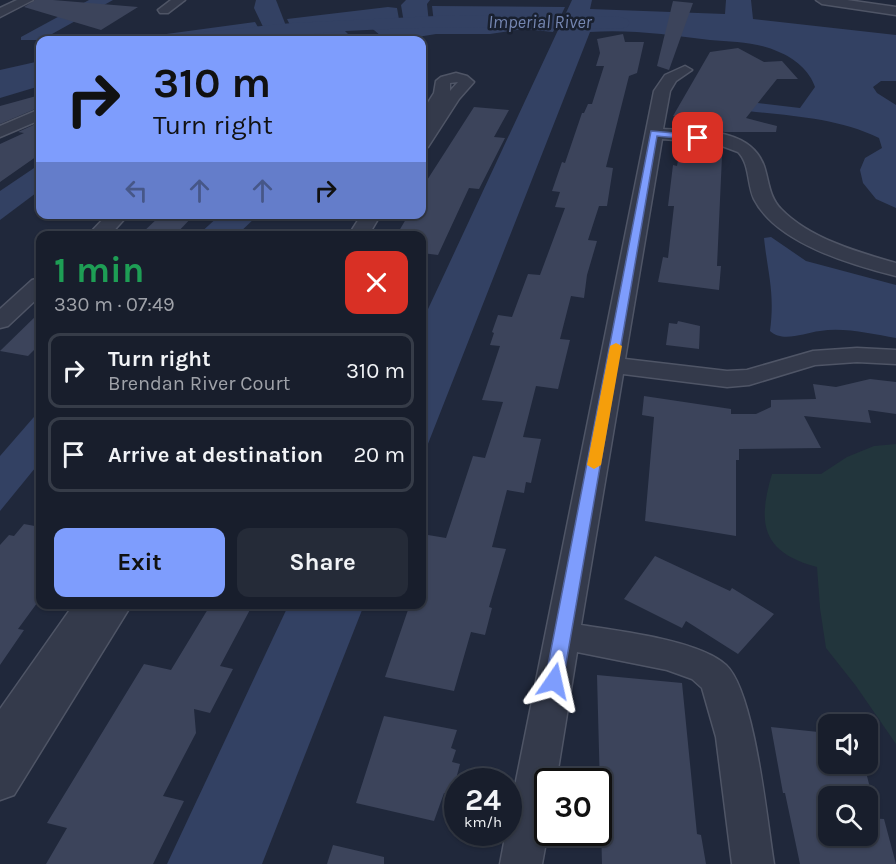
<!DOCTYPE html>
<meta charset="utf-8">
<style>
:root{--surface:#181e2c;--page:#252b38;--text:#f1f3f6;--muted:#9fa2a9;--line:#363c48;--accent:#7e9dfd}
body{margin:0;font-family:Karla,sans-serif;background:var(--page);color:var(--text);height:100vh;display:flex;flex-direction:column;font-size:22px;white-space:nowrap}
*{box-sizing:border-box;margin:0}
p{font-size:20px;color:var(--muted)}
.icon{flex:none;width:33px;height:33px;fill:none;stroke:currentColor;stroke-width:2;stroke-linecap:round;stroke-linejoin:round}
.map{position:relative;flex:1;overflow:hidden}
.drawer{position:absolute;left:36px;top:231px;width:390px;height:378px;display:flex;flex-direction:column;background:var(--surface);border-radius:12px;box-shadow:0 2px 4px #0004,0 0 0 2px var(--line)}
.drawer>*{flex:none}
.guide{position:absolute;left:36px;top:36px;width:390px;height:183px;border-radius:12px;box-shadow:0 2px 4px #0004,0 0 0 2px var(--line);background:#7e9dfd;color:#111;overflow:hidden}
.fabs{position:absolute;left:818px;top:714px;display:grid;gap:12px}
.fabs a{display:grid;place-items:center;width:60px;height:60px;border-radius:12px;background:var(--surface);box-shadow:0 2px 4px #0004,0 0 0 2px var(--line);font-size:30px}
.speed{position:absolute;left:444px;top:768px;display:flex;gap:12px;font-size:30px;font-weight:700;text-align:center}
.speed>*{display:grid;place-content:center;width:78px;height:78px;border-radius:50%;background:var(--surface);box-shadow:0 2px 4px #0004,0 0 0 2px var(--line);line-height:1}
.speed small{font-size:15px;font-weight:400}
.speed .limit{border:3px solid #111;border-radius:9px;background:#fff;color:#111}
.pin{position:absolute;display:grid;place-items:center;width:51px;height:51px;color:#fff;margin:-26px;border-radius:12px;box-shadow:0 3px 9px #0006}
.me{position:absolute;width:66px;margin:-33px;rotate:11deg;stroke-linejoin:round;filter:drop-shadow(0 0 4px #0008)}
.turn{display:flex;align-items:center;gap:21px;height:126px;padding:0 18px;font-size:27px}
.turn .icon{width:78px;height:78px;stroke-width:2.5}
.turn b{display:block;font-size:42px;line-height:51px}
.lanes{display:flex;align-items:center;height:57px;padding:0 18px;background:#0003;justify-content:center;gap:30px;direction:ltr}
.lanes .off{opacity:.35}
.round{display:grid;place-items:center;flex:none;width:63px;height:63px;border-radius:12px;background:var(--page)}
.overview{display:flex;align-items:center;justify-content:space-between;height:102px;padding:0 18px}
h1{font-size:36px;font-weight:700;line-height:45px;color:#1e9e55}
.button{display:flex;gap:12px;margin-top:auto;padding:12px 18px}
.button a{flex:1;height:69px;border-radius:12px;background:var(--accent);color:#111;font-size:24px;font-weight:700;line-height:69px;text-align:center}
.button a+a{background:var(--page);color:var(--text)}
ul{padding:0;list-style:none}
li{display:flex;align-items:center;gap:18px;height:75px;margin:0 12px 9px;padding:0 6px;border:3px solid var(--line);border-radius:12px}
li div{flex:1}
li b{display:block;font-size:22px}
li em{font-style:normal}
.map>svg:first-child{display:block}
</style>
<div class="map">
<svg width="896" height="864" viewBox="0 0 896 864">
<rect width="100%" height="100%" fill="#20283b"/>
<path fill="#22353c" d="M896 444V744L856 686 826 648 820 608 817 567C762 552 757 524 772 474H821L847 457 874 446Z"/>
<g fill="#334163">
<path d="M89 0H113L52 34 64 37H109L106 40H21V37Z"/>
<path d="M256 0H276L288 31 266 33 254 8Z"/>
<path d="M406 0H430L427 4 429 23H404L401 5Z"/>
<path d="M572 0H592L590 9 725 14 726 0H751L753 19 896 35V81H881L873 87 877 93 896 105V208L876 199 863 183 860 170 865 158 882 148 879 138C838 118 792 116 748 111L749 102 800 108 815 87C810 71 794 58 779 52 758 42 733 42 710 40 670 35 630 29 590 32L422 459V322Z"/>
<path d="M432 6 565 7 553 32 524 29 490 34H436L399 40H385C370 25 364 20 341 27L354 40H254L252 34 246 33 213 35 209 37 210 40H122L255 22 262 34 293 31 287 19 388 7 397 8 400 25 434 23Z"/>
<path d="M40 61V86L0 98V70Z"/>
<path d="M40 164V190L0 220V191Z"/>
<path d="M220 215V214L258 215 237 235H198Z"/>
<path d="M771 237 806 261 896 285V338C872 334 844 327 820 331 803 333 783 343 770 331 775 293 768 275 764 238Z"/>
<path d="M40 410V462L0 511V456Z"/>
<path d="M289 604 364 605 262 864H167Z"/>
</g>
<g fill="none" stroke-linecap="round" stroke-linejoin="round">
<path fill="#334163" fill-rule="evenodd" d="M456 15 620 17 627 19 630 23 627 27 620 29C529 27 437 26 346 31 290 35 230 47 174 40L177 36 184 34 292 23Z"/>
</g>
<g fill="#3c445b">
<path d="M35 0H53L138 7 101 30 24 7Z"/>
<path d="M673 1 693 3 669 70 657 66Z"/>
<path d="M623 34 625 42H644L637 73 629 76 606 167 613 168 607 206H599L588 240 597 241 587 275 584 298 571 296 560 339 570 340 558 389 536 386 523 437 541 439 531 483 526 482 524 493 507 490 492 547 506 549 489 607 492 608 485 635 471 632 454 691 385 677 410 604H422V534L446 538 473 456 485 458 503 402 482 400 500 346 490 345 494 333 492 332 498 315 512 317 528 274 540 275 565 208 555 207 560 192 552 191 562 162 565 163 582 113H584L588 104H592L604 66H596L600 53 597 39Z"/>
<path d="M738 48 764 62 782 61 798 79H777L746 118 777 126 776 132H725L711 130 673 116 710 52Z"/>
<path d="M40 95V107L0 124V106Z"/>
<path d="M474 107 509 110 494 137 505 138 479 189 469 188 438 255 422 253V236H396L409 214H422V188Z"/>
<path d="M40 122V154L0 182V144L24 133 18 132Z"/>
<path d="M686 153 722 156 717 266H721L719 290 658 282 663 257 668 258 674 206H668L673 165 677 166 679 154Z"/>
<path d="M162 214H195L174 236H139Z"/>
<path d="M40 312V344L28 356 0 351Z"/>
<path d="M678 321 700 326 699 349 666 345 669 323 677 324Z"/>
<path d="M870 379 896 382V414L868 410 871 423 804 416 821 448 739 449V460H736V536L645 521 654 417 642 415 644 396 731 409V414H756L771 407V400L816 399 813 384 836 387Z"/>
<path d="M24 524 40 527V599L18 629 24 630 0 665V545L9 535 14 536Z"/>
<path d="M655 556 730 591 732 588 774 614 738 654 686 621 682 628 624 599Z"/>
<path d="M211 604H253L220 666 233 669 210 713 194 709 196 733 163 796 184 801 153 864H46L67 828 47 823 144 664 171 670Z"/>
<path d="M597 675 682 683 697 834 701 835 706 864H602Z"/>
<path d="M384 716 457 730 451 748 456 750 452 762 460 764 452 794 444 793 434 821 356 803Z"/>
<path d="M771 727 828 733V764H864L872 796H828V836H867V818L884 819 896 864H800L785 793H783Z"/>
<path d="M333 845 384 857V864H327Z"/>
</g>
<g fill="none" stroke-linecap="round" stroke-linejoin="round">
<defs>
<g id="street">
<path d="M17 0H33L0 17V8Z"/>
<path d="M171 0H185L168 13H160L158 10Z"/>
<path d="M816 0H847L896 7V15L822 4Z"/>
<path d="M685 66 692 70 676 81 670 91 663 129C698 131 750 127 764 166 769 181 769 197 781 209 809 238 857 252 896 263V276C852 265 776 243 754 199 747 184 750 164 738 152L714 143 662 139 625 359 727 371 747 370 813 351 857 348 896 350V364L857 362 815 365 749 385 727 387 623 374 581 625C618 631 699 640 726 665 755 692 767 822 774 864H732L716 737 702 688 692 679 667 670 577 652 556 782H548V831L542 864H500L506 832H508V821L654 91 665 75Z"/>
<path d="M456 73 467 76 474 82 459 99 428 147 422 148V112L434 93 436 81 441 77ZM458 82 450 91V83Z"/>
<path d="M40 109V120L0 137V126Z"/>
<path d="M108 214H129L109 236H87Z"/>
<path d="M362 214H381L368 236H348Z"/>
<path d="M40 278V296L8 326 0 328V309L32 280Z"/>
<path d="M74 604H132L14 795 0 800V709Z"/>
</g>
</defs>
<use href="#street" stroke="#4f5566" stroke-width="3"/>
<use href="#street" fill="#343a4b" fill-rule="evenodd"/>
</g>
<path fill="#7e9dfd" stroke="#5266a4" stroke-width="1.5" d="M651 131 698 135 702 138 698 140 657 136 563 681 561 687 554 689 548 687 545 681Z"/>
<path fill="#f59e0b" d="M616 343 622 346 601 465 594 469 587 465 610 346Z"/>
<g text-anchor="middle" dominant-baseline="central" stroke-width="5" stroke-linejoin="round" paint-order="stroke">
<g font-size="18" font-style="italic" fill="#7586b1" stroke="#19202f">
<text x="540" y="22">Imperial River</text>
</g>
</g>
</svg>
<div class="fabs">
<a><svg class="icon" aria-label="sound" viewBox="0 0 24 24"><path d="M4 9h4l5-4v14l-5-4H4zM17 9q2 3 0 6"/></svg></a>
<a><svg class="icon" aria-label="search" viewBox="0 0 24 24"><circle cx="10" cy="10" r="6"/><path d="M15 15l6 6"/></svg></a>
</div>
<div class="speed"><div>24<small>km/h</small></div><div class="limit">30</div></div>
<div class="pin" style="left:698px;top:138px;background:#d93025"><svg class="icon" aria-label="arrive" viewBox="0 0 24 24"><path d="M6 21V4h12l-3 4 3 4H6"/></svg></div>
<svg class="me" style="left:554px;top:681px" viewBox="-20 -20 40 40"><path d="M0-17L14 15 0 8-14 15z" fill="#7e9dfd" stroke="#fff" stroke-width="4"/></svg>
<div class="guide">
<div class="turn"><svg class="icon" aria-label="right" viewBox="0 0 24 24"><path d="M7 20v-9h11M14 6l5 5-5 5"/></svg><div><b>310 m</b>Turn right</div></div>
<div class="lanes"><svg class="icon off" aria-label="left" viewBox="0 0 24 24"><path d="M17 20v-9H6M10 6l-5 5 5 5"/></svg><svg class="icon off" aria-label="ahead" viewBox="0 0 24 24"><path d="M12 20V5M6 11l6-6 6 6"/></svg><svg class="icon off" aria-label="ahead" viewBox="0 0 24 24"><path d="M12 20V5M6 11l6-6 6 6"/></svg><svg class="icon" aria-label="right" viewBox="0 0 24 24"><path d="M7 20v-9h11M14 6l5 5-5 5"/></svg></div>
</div>
<section class="drawer">
<div class="overview"><div><h1>1 min</h1><p>330 m · 07:49</p></div><a class="round" style="background:#d93025;color:#fff"><svg class="icon" aria-label="close" viewBox="0 0 24 24"><path d="M6 6l12 12M18 6L6 18"/></svg></a></div>
<ul>
<li><svg class="icon" aria-label="right" viewBox="0 0 24 24"><path d="M7 20v-9h11M14 6l5 5-5 5"/></svg><div><b>Turn right</b><p>Brendan River Court</p></div><em>310 m</em></li>
<li><svg class="icon" aria-label="arrive" viewBox="0 0 24 24"><path d="M6 21V4h12l-3 4 3 4H6"/></svg><div><b>Arrive at destination</b></div><em>20 m</em></li>
</ul>
<div class="button"><a>Exit</a><a>Share</a></div>
</section>
</div>
